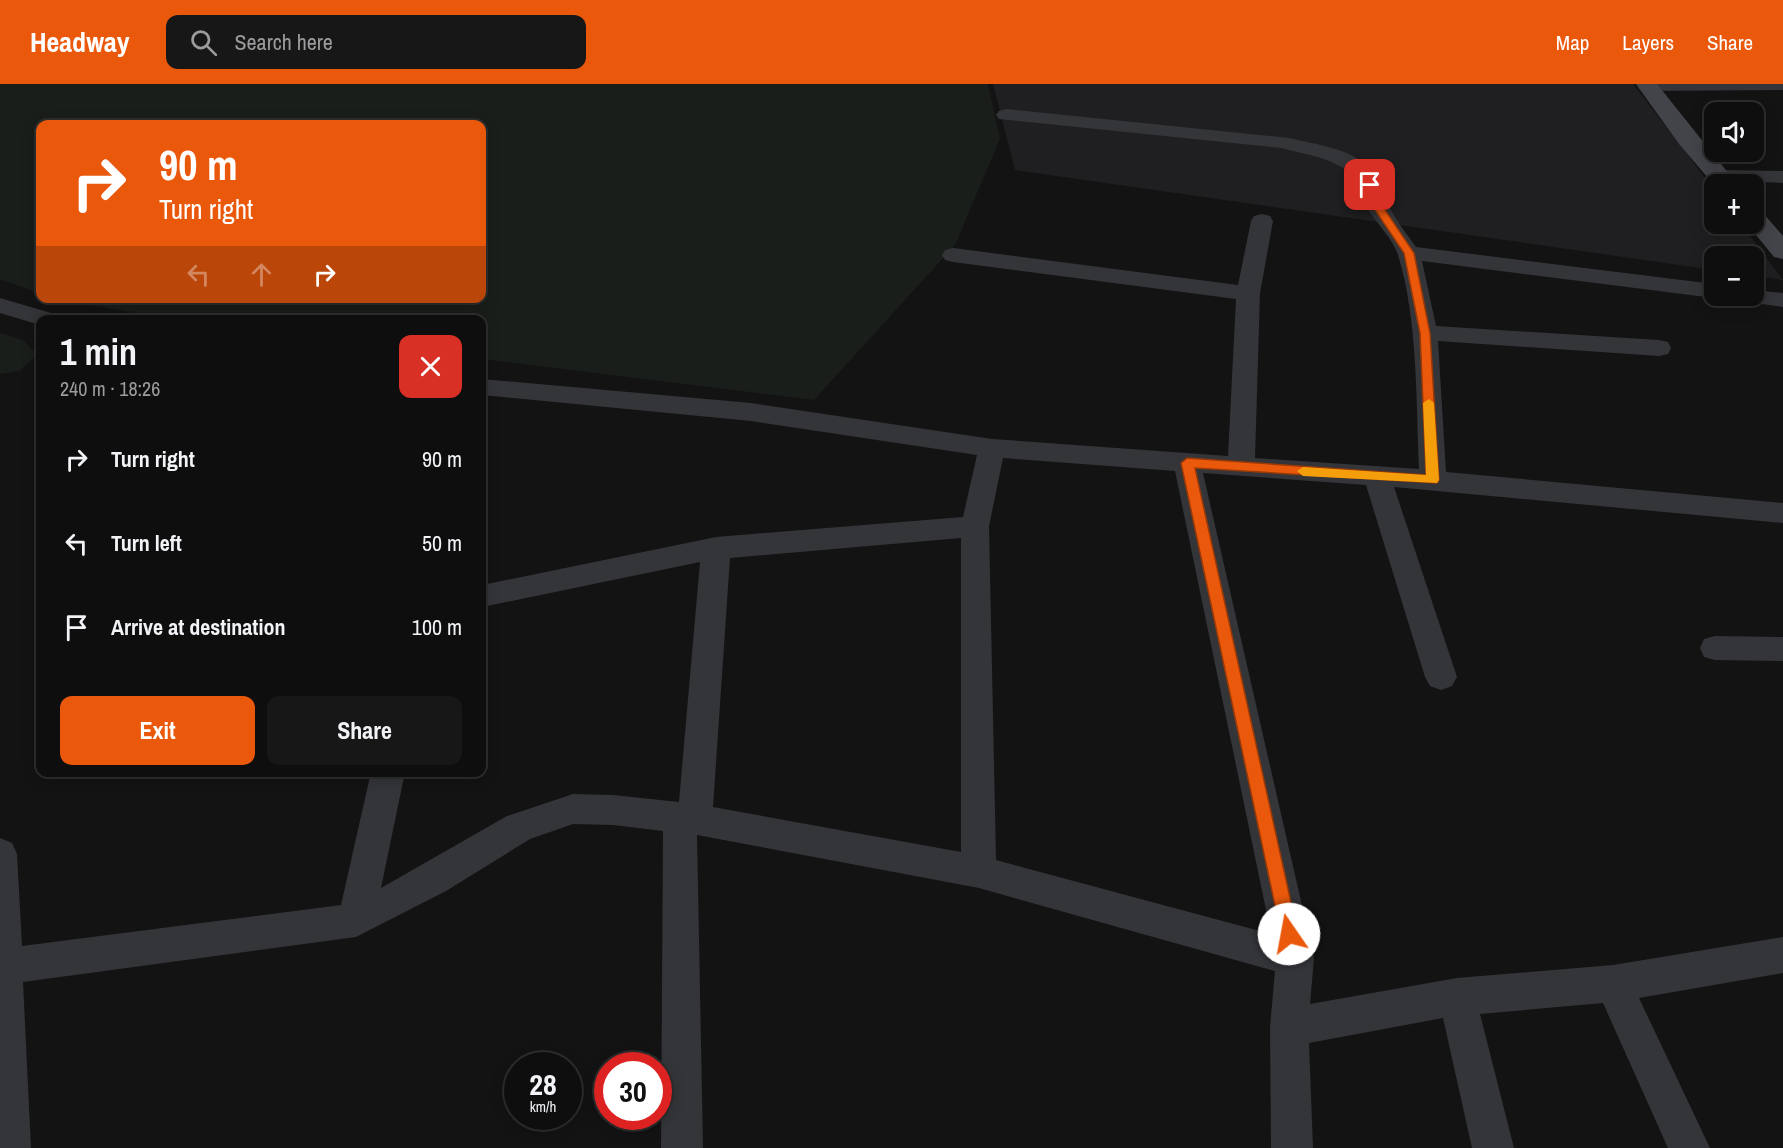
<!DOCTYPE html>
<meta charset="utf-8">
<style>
:root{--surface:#0e0e0f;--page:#171718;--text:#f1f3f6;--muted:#9b9c9e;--line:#2e2e2f;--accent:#ea580c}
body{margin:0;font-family:"Archivo Narrow",sans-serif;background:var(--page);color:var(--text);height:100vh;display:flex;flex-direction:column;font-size:22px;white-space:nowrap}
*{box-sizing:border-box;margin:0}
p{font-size:20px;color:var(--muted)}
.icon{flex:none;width:33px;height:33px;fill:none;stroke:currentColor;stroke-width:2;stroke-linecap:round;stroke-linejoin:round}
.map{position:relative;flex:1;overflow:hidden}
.side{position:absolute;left:36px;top:231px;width:450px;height:462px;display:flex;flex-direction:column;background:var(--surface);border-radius:12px;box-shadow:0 3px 15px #0003,0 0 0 2px var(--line)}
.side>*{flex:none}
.guide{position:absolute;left:36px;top:36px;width:450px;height:183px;border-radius:12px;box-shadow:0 3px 15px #0003,0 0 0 2px var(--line);background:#ea580c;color:#fff;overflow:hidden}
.fabs{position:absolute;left:1704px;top:18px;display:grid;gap:12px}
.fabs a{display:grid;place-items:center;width:60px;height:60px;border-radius:12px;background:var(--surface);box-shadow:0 3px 15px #0003,0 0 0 2px var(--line);font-size:30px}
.speed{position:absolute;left:504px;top:968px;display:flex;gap:12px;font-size:30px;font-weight:700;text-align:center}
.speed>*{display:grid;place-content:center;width:78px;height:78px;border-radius:50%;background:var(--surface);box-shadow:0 3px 15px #0003,0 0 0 2px var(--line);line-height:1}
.speed small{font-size:15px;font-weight:400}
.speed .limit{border:9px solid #d22;background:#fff;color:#111}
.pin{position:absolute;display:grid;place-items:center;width:51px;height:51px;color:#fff;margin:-26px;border-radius:12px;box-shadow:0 3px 9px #0006}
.me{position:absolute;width:66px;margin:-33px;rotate:348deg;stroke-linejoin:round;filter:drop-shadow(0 0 4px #0008)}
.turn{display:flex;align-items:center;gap:21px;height:126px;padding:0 24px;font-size:27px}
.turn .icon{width:78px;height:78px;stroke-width:2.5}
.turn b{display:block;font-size:42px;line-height:51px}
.lanes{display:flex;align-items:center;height:57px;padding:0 24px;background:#0003;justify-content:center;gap:30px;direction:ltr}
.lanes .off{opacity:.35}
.round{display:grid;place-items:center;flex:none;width:63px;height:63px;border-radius:12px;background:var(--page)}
.overview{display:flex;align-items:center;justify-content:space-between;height:102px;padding:0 24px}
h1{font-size:36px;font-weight:800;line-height:45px}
.button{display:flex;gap:12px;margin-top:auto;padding:12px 24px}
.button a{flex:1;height:69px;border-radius:12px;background:var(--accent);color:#fff;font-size:24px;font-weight:800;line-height:69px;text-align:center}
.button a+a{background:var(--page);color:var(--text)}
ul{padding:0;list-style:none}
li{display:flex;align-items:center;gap:18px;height:84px;padding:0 24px}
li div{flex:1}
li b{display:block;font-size:22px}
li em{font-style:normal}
header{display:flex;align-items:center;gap:36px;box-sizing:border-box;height:84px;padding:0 30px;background:var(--accent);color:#fff}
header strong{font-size:28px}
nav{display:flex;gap:33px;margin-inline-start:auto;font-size:21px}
.search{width:420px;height:54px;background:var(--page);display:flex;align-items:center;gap:15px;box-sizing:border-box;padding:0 21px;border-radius:12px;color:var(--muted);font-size:22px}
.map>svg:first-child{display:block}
</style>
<header>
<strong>Headway</strong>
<div class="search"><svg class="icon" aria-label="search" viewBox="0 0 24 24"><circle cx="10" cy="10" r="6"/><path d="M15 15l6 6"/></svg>Search here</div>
<nav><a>Map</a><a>Layers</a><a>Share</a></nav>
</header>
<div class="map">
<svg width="1783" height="1064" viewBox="0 0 1783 1064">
<rect width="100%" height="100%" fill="#131314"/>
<path fill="#1f1f21" d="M993 0H1633L1714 105V140H1741L1783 196 1754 192V172H1714V186L1015 86Z"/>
<g fill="#191e1a">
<path d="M0 0H988L1000 55 955 161 814 316 482 275V236L174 235 53 215 482 214V40H40V210L0 195Z"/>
<path d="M0 249 23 256 37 271 19 287 0 290Z"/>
</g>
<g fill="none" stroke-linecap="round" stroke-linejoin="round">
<g fill="#343539" fill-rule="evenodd">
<path d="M1637 0H1783V6L1646 7 1639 5Z"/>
<path d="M1006 25 1289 54C1313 60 1350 64 1368 83 1379 95 1382 110 1390 124 1397 138 1407 150 1416 163L1714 200V212H1723L1714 214 1422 177 1436 242 1659 256 1668 258 1671 264 1668 270 1659 272 1438 257 1446 388 1783 419V439L1394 403 1457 593 1452 602 1441 606 1430 602 1425 593 1366 401 1203 389 1314 874 1310 920 1457 894 1613 881 1783 853V889L1639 914 1710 1064H1668L1603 919 1480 930 1514 1064H1472L1443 934 1309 959 1313 1064H1271L1270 943 1275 887 979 804 697 751 703 1064H661L663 747 613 741 573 740 530 755 446 807 356 853 23 898 31 1064H0V754L12 759 17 770 22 862 341 821 371 688H405L381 804 507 732 573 710 613 711 679 718 700 478 482 523V501L716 453 963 433 977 371 751 337 482 311V295L751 319 992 355 1228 372 1236 215 953 178 945 176 942 171 945 166 953 164 1238 201 1251 137 1254 132 1262 130 1270 132 1273 137 1260 209 1255 374 1419 385C1416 317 1418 236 1398 171 1393 155 1377 140 1368 125 1362 114 1362 101 1353 92 1336 74 1303 70 1281 64L999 35 996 31 999 27ZM1003 374 1175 387 1271 850 996 776 989 442ZM961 454V768L713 723 730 474Z"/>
<path d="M1719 86 1783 87V99L1712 96 1709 92 1712 88Z"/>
<path d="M1754 206 1783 209V223L1739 217 1735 212H1754Z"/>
<path d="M0 214 58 231 62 236H40V241L0 229Z"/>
<path d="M1715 552 1783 553V577L1715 576 1704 573 1700 564 1704 555Z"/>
</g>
<g fill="#424449" fill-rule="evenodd">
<path d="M1636 0H1657L1737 100 1714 101 1679 60Z"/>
<path d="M1754 126 1762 128 1783 152V175L1774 173 1747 140H1754Z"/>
</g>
</g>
<path fill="#ea580c" stroke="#983908" stroke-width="1.5" d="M1367 99 1375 101 1383 123 1414 169 1430 249 1439 396 1437 399 1195 384 1298 850 1295 856 1289 858 1283 856 1281 850 1181 379 1187 374 1426 391 1420 249 1404 169 1373 123 1366 101Z"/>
<path fill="#f59e0b" d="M1429 315 1434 319 1439 396 1437 399 1303 392 1297 387 1303 383 1426 391 1423 319Z"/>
</svg>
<div class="fabs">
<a><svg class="icon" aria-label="sound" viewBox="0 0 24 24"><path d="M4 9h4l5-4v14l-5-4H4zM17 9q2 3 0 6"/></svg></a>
<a>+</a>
<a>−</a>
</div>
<div class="speed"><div>28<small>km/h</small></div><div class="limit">30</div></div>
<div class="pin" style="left:1370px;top:101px;background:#d93025"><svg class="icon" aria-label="arrive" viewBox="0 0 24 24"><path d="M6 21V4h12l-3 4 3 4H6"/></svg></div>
<svg class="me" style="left:1289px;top:850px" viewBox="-20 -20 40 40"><circle r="19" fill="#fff"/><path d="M0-13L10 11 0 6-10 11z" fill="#ea580c"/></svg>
<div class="guide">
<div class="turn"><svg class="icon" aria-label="right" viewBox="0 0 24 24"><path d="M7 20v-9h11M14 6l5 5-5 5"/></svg><div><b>90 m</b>Turn right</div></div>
<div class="lanes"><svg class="icon off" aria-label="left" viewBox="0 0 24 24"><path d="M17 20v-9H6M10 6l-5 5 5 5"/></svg><svg class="icon off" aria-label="ahead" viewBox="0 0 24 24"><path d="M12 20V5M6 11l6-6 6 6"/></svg><svg class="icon" aria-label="right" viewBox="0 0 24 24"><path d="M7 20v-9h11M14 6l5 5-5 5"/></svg></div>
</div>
<section class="side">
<div class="overview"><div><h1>1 min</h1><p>240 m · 18:26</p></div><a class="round" style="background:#d93025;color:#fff"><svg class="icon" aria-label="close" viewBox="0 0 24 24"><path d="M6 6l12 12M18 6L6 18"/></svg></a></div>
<ul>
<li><svg class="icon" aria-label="right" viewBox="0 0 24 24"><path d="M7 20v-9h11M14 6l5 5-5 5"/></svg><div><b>Turn right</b></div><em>90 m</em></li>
<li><svg class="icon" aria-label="left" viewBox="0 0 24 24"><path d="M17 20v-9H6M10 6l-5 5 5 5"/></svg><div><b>Turn left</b></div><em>50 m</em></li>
<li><svg class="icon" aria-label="arrive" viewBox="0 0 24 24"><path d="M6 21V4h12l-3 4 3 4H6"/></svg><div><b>Arrive at destination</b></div><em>100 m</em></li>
</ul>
<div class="button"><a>Exit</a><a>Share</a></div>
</section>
</div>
